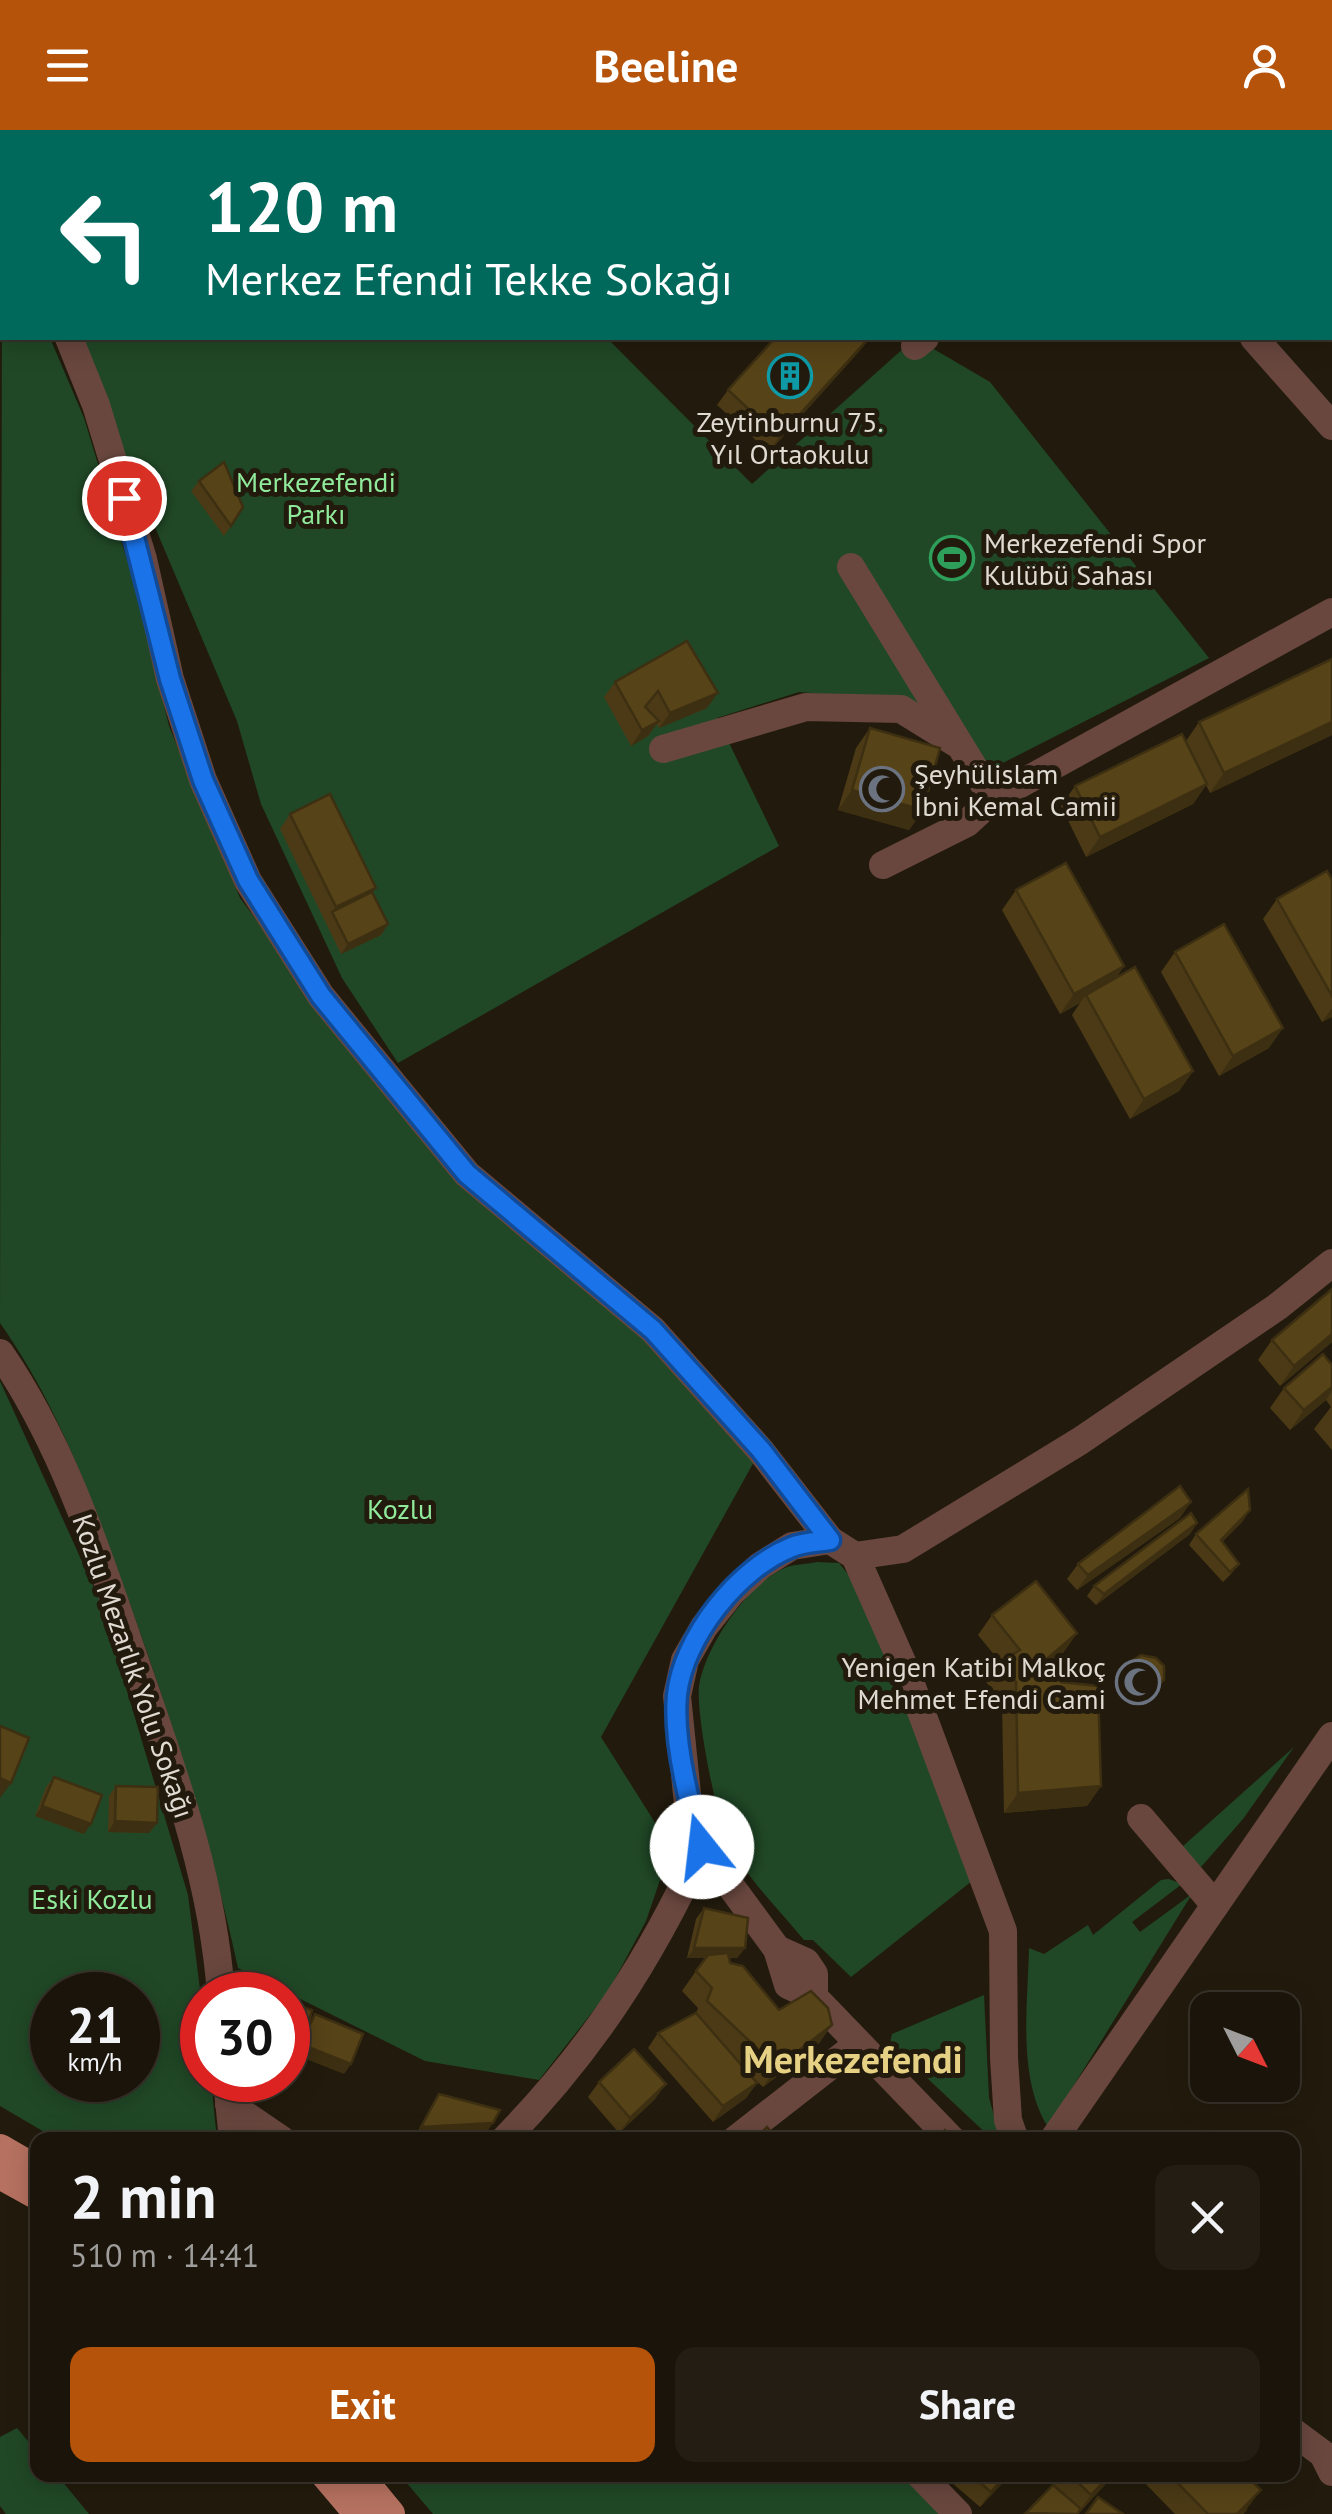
<!DOCTYPE html>
<meta charset="utf-8">
<style>
:root{--surface:#1a140a;--page:#231d13;--text:#f1f3f6;--muted:#9f9e9c;--line:#38332b;--accent:#b45309}
body{margin:0;font-family:"PT Sans",sans-serif;background:var(--page);color:var(--text);height:100vh;display:flex;flex-direction:column;font-size:38px;white-space:nowrap}
*{box-sizing:border-box;margin:0}
p{font-size:32px;color:var(--muted)}
.icon{flex:none;width:55px;height:55px;fill:none;stroke:currentColor;stroke-width:2;stroke-linecap:round;stroke-linejoin:round}
.map{position:relative;flex:1;overflow:hidden}
.side{position:absolute;left:30px;top:2002px;width:1270px;height:350px;display:flex;flex-direction:column;background:var(--surface);border-radius:20px;box-shadow:0 5px 25px #0003,0 0 0 2px var(--line)}
.side>*{flex:none}
.hud{position:absolute;left:0px;top:0px;width:1332px;height:210px;box-shadow:0 5px 25px #0003,0 0 0 2px var(--line);background:#00695c;color:#fff;overflow:hidden}
.needle{width:65px;rotate:132deg}
.controls{position:absolute;left:1190px;top:1862px;display:grid;gap:20px}
.controls a{display:grid;place-items:center;width:110px;height:110px;border-radius:20px;background:var(--surface);box-shadow:0 5px 25px #0003,0 0 0 2px var(--line);font-size:50px}
.speed{position:absolute;left:30px;top:1842px;display:flex;gap:20px;font-size:50px;font-weight:700;text-align:center}
.speed>*{display:grid;place-content:center;width:130px;height:130px;border-radius:50%;background:var(--surface);box-shadow:0 5px 25px #0003,0 0 0 2px var(--line);line-height:1}
.speed small{font-size:25px;font-weight:400}
.speed .limit{border:15px solid #d22;background:#fff;color:#111}
.pin{position:absolute;display:grid;place-items:center;width:85px;height:85px;color:#fff;margin:-42px;border:5px solid #fff;border-radius:50%;box-shadow:0 2px 10px #0007}
.me{position:absolute;width:110px;margin:-55px;rotate:344deg;stroke-linejoin:round;filter:drop-shadow(0 0 8px #0008)}
.turn{display:flex;align-items:center;gap:35px;height:210px;padding:0 40px;font-size:45px}
.turn .icon{width:130px;height:130px;stroke-width:2.5}
.turn b{display:block;font-size:70px;line-height:85px}
.round{display:grid;place-items:center;flex:none;width:105px;height:105px;border-radius:20px;background:var(--page)}
.headline{display:flex;align-items:center;justify-content:space-between;height:170px;padding:0 40px}
h1{font-size:60px;font-weight:600;line-height:75px}
.cta{display:flex;gap:20px;margin-top:auto;padding:20px 40px}
.cta a{flex:1;height:115px;border-radius:20px;background:var(--accent);color:#fff;font-size:40px;font-weight:600;line-height:115px;text-align:center}
.cta a+a{background:var(--page);color:var(--text)}
header{display:flex;justify-content:space-between;align-items:center;height:130px;padding:0 40px;background:var(--accent);color:#fff;font-size:45px;font-weight:600}
.map>svg:first-child{display:block}
</style>
<header><svg class="icon" aria-label="menu" viewBox="0 0 24 24"><path d="M4 6h16M4 12h16M4 18h16"/></svg>Beeline<svg class="icon" aria-label="person" viewBox="0 0 24 24"><circle cx="12" cy="8" r="4"/><path d="M4 21q1-7 8-7t8 7"/></svg></header>
<div class="map">
<svg width="1332" height="2384" viewBox="0 0 1332 2384">
<rect width="100%" height="100%" fill="#221b0d"/>
<g fill="#204826" fill-rule="evenodd">
<path d="M2 148V208H50L84 288 134 453 169 596 240 768 409 995 492 1079 639 1204 755 1330 601 1607 671 1718 646 1791 608 1862 539 1950 425 1931 238 1838C211 1713 173 1594 130 1474 95 1376 60 1278 0 1193Z"/>
<path d="M75 208H607L752 354 915 208 990 252 1209 528 987 641 912 571 799 562 717 588 779 716 398 933 342 848 261 674 237 591Z"/>
<path d="M0 1251 100 1471 188 1765 202 1875V1950H211L217 2010H58L0 1976ZM52 1865H138V1950H52Z"/>
<path d="M817 1432 839 1433 855 1453 977 1747 851 1847 813 1810H804C778 1778 742 1744 726 1706 715 1680 696 1584 699 1556 705 1517 749 1451 787 1437 796 1434 808 1434 817 1432Z"/>
<path d="M1294 1617 1243 1689 1201 1737 1182 1717Z"/>
<path d="M1169 1749 1182 1754 1132 1792 1140 1802 1192 1764 1048 1997C1017 1948 1028 1873 1029 1818L1044 1824 1088 1795 1093 1805 1161 1750Z"/>
<path d="M984 1865 989 1968 1001 2010H993L890 1913 892 1904Z"/>
<path d="M17 2298 37 2322 38 2345H57L89 2384H6L0 2376V2307Z"/>
<path d="M400 2345H906L946 2384H433Z"/>
</g>
<g fill="none" stroke-linecap="round" stroke-linejoin="round">
<g stroke="#69473f" stroke-width="28">
<path d="M525 0 526 2"/>
<path d="M1060 0 1062 2"/>
<path d="M83 2 85 0"/>
<path d="M269 2 274 0"/>
<path d="M0 67 2 71"/>
<path d="M0 132 2 131"/>
<path d="M69 208 96 275 143 429 170 549 203 650 248 751 321 866 467 1044 653 1200 761 1321 830 1410 855 1426 906 1541 1003 1801 1004 1928 1008 1990 1015 2010"/>
<path d="M1254 208 1332 296"/>
<path d="M915 216 925 208"/>
<path d="M851 437 993 669"/>
<path d="M663 619 806 577 901 579 956 613"/>
<path d="M883 735 967 693 993 669 1332 482"/>
<path d="M0 1223C63 1314 98 1424 134 1528 172 1638 213 1748 221 1865"/>
<path d="M830 1410 792 1416 760 1436 731 1463 704 1497 685 1530 677 1566 688 1674 702 1717 777 1819 806 1832 814 1844V1867L952 2010"/>
<path d="M855 1426 903 1419 1080 1311 1277 1177 1332 1133"/>
<path d="M1141 1688 1215 1775"/>
<path d="M777 1819 788 1855 814 1867"/>
<path d="M227 1950 233 2010"/>
<path d="M229 1974 282 2010"/>
<path d="M504 2010C591 1921 650 1830 702 1717"/>
<path d="M735 2010 858 1914"/>
<path d="M1053 2010 1332 1606"/>
<path d="M1292 2301 1323 2324 1332 2342"/>
<path d="M920 2345 958 2384"/>
</g>
<g stroke="#b67160" stroke-width="30">
<path d="M0 2019 38 2041"/>
<path d="M0 2044 38 2065"/>
<path d="M326 2345 359 2384"/>
<path d="M358 2345 390 2384"/>
</g>
</g>
<g fill="#4b3a15">
<path d="M0 0H80L78 2H2V11L0 7Z"/>
<path d="M816 0H970L961 2H817Z"/>
<path d="M1130 0H1261L1263 2H1132Z"/>
<path d="M1268 0H1332V41L1330 42V2H1270Z"/>
<path d="M1332 96V185L1330 183V98Z"/>
<path d="M775 208H870L863 217 769 322 717 275 728 260Z"/>
<path d="M199 351 231 396 224 406 191 361Z"/>
<path d="M687 511 707 578 659 598 657 594 648 606 631 616 604 567 615 552Z"/>
<path d="M1332 529V605L1210 663 1206 655 1193 674 1086 727 1061 676 1075 656 1186 611 1199 592Z"/>
<path d="M870 598 923 680 909 700 838 680 856 618Z"/>
<path d="M290 684 376 758 372 762 388 794 381 805 341 824 280 699Z"/>
<path d="M1332 750V887L1322 892 1263 789 1277 769Z"/>
<path d="M1016 760 1124 836 1116 848 1193 941 1179 961 1130 989 1072 885 1080 873 1060 884 1002 780Z"/>
<path d="M1175 822 1269 918 1219 946 1161 842Z"/>
<path d="M1272 1210 1332 1212 1280 1256 1258 1230Z"/>
<path d="M1332 1235V1320L1314 1299 1331 1277 1326 1270 1290 1300 1270 1278 1284 1258Z"/>
<path d="M1180 1388 1077 1460 1067 1449 1078 1434Z"/>
<path d="M1243 1391 1222 1412 1239 1434 1231 1444 1223 1452 1189 1415 1196 1404Z"/>
<path d="M1197 1393 1190 1404 1096 1475 1087 1466 1094 1456Z"/>
<path d="M992 1485 1077 1503 1063 1523 1046 1538 1101 1656 1087 1676 1004 1683 1002 1572 986 1552 1000 1532 978 1505Z"/>
<path d="M1127 1534 1164 1550 1157 1560 1144 1570 1128 1569 1117 1559 1120 1545Z"/>
<path d="M54 1647 84 1704 35 1686 46 1657Z"/>
<path d="M116 1656 157 1693 149 1703 108 1702 109 1666Z"/>
<path d="M704 1778 745 1818 737 1828H729L730 1833 818 1915 763 1957 748 1943 757 1953 746 1968 713 1992 648 1918 658 1903 696 1883 698 1878 682 1861 705 1828H687L696 1789Z"/>
<path d="M599 1952 655 1969 619 2003 588 1967Z"/>
<path d="M439 1964 486 2003 414 2008Z"/>
<path d="M943 2345H1010L980 2377Z"/>
<path d="M1044 2345H1114L1078 2384H1025L1053 2355 1066 2366Z"/>
<path d="M1137 2345H1246L1247 2380 1243 2384H1175Z"/>
</g>
<g fill="#3d2f11">
<path d="M245 0H260L256 2H241Z"/>
<path d="M917 0H970L961 2H909Z"/>
<path d="M869 208 863 217 769 322 779 307Z"/>
<path d="M718 563 707 578 659 598 670 583Z"/>
<path d="M659 591 648 606 631 616 642 600Z"/>
<path d="M1332 592V605L1210 663 1224 643Z"/>
<path d="M1207 654 1193 674 1086 727 1100 707Z"/>
<path d="M852 660 923 680 909 700 838 680Z"/>
<path d="M376 758 365 773 332 782 336 777Z"/>
<path d="M388 794 381 805 341 824 348 814Z"/>
<path d="M1124 836 1110 856 1086 865 1080 873 1060 884 1074 864Z"/>
<path d="M1332 878V887L1322 892Z"/>
<path d="M1283 898 1269 918 1219 946 1233 926Z"/>
<path d="M1193 941 1179 961 1130 989 1144 969Z"/>
<path d="M1332 1204V1212L1280 1256 1294 1236Z"/>
<path d="M1332 1257V1261L1326 1270 1290 1300 1304 1280Z"/>
<path d="M1191 1372 1180 1388 1077 1460 1088 1445Z"/>
<path d="M1250 1380 1243 1391 1214 1420 1221 1410Z"/>
<path d="M1197 1393 1190 1404 1096 1475 1104 1464Z"/>
<path d="M1077 1503 1063 1523 1028 1553 1042 1533Z"/>
<path d="M1164 1550 1157 1560 1144 1570 1128 1569 1135 1559Z"/>
<path d="M0 1648 11 1653 0 1668Z"/>
<path d="M1101 1656 1087 1676 1004 1683 1018 1663Z"/>
<path d="M42 1676 91 1694 84 1704 35 1686Z"/>
<path d="M115 1691 157 1693 149 1703 108 1702Z"/>
<path d="M694 1818H745L737 1828H687Z"/>
<path d="M832 1895 818 1915 763 1957 777 1937Z"/>
<path d="M288 1909 351 1934 344 1944 288 1922Z"/>
<path d="M757 1953 746 1968 713 1992 723 1976Z"/>
<path d="M666 1954 655 1969 619 2003 630 1988Z"/>
<path d="M493 1993 486 2003 414 2008 421 1997Z"/>
<path d="M1006 2345H1010L980 2377 991 2362Z"/>
<path d="M1110 2345H1114L1077 2384 1091 2365Z"/>
<path d="M1261 2360 1243 2384H1237Z"/>
</g>
<g fill="#574318" stroke="#3d2f11" stroke-width="2.5">
<path d="M16 0H79L77 2H18Z"/>
<path d="M107 0H149L146 2H106Z"/>
<path d="M190 0H245L241 2H192Z"/>
<path d="M840 0H917L909 2H842Z"/>
<path d="M1161 0H1261L1263 2H1164Z"/>
<path d="M1301 0H1332V16L1330 18V2H1304Z"/>
<path d="M1332 96V152L1330 150V98Z"/>
<path d="M775 208H869L779 307 728 260Z"/>
<path d="M224 332 243 377 231 396 199 351Z"/>
<path d="M687 511 718 563 670 583 658 561 645 577 659 591 642 600 615 552Z"/>
<path d="M1332 529V592L1224 643 1199 592Z"/>
<path d="M870 598 940 618 923 680 852 660Z"/>
<path d="M1182 604 1207 654 1100 707 1075 656Z"/>
<path d="M330 664 376 758 336 777 290 684Z"/>
<path d="M1066 733 1124 836 1074 864 1016 760Z"/>
<path d="M1327 741 1332 750V866L1277 769Z"/>
<path d="M372 762 388 794 348 814 332 782Z"/>
<path d="M1224 794 1283 898 1233 926 1175 822Z"/>
<path d="M1135 837 1193 941 1144 969 1086 865Z"/>
<path d="M1332 1159V1204L1294 1236 1272 1210Z"/>
<path d="M1323 1224 1332 1235V1257L1304 1280 1284 1258Z"/>
<path d="M1180 1356 1191 1372 1088 1445 1078 1434Z"/>
<path d="M1248 1359 1250 1380 1221 1410 1239 1434 1230 1442 1196 1404Z"/>
<path d="M1191 1383 1197 1393 1104 1464 1094 1456Z"/>
<path d="M1036 1451 1077 1503 1042 1533 1061 1552 1098 1556 1101 1656 1018 1663 1016 1552 1000 1532 1020 1520 992 1485Z"/>
<path d="M1141 1525 1156 1528 1164 1536V1550L1151 1560 1135 1559 1125 1549 1127 1534Z"/>
<path d="M0 1596 29 1608 11 1653 0 1648Z"/>
<path d="M54 1647 102 1665 91 1694 42 1676Z"/>
<path d="M116 1656 158 1657 157 1693 115 1691Z"/>
<path d="M704 1778 748 1788 745 1818H694Z"/>
<path d="M728 1823 730 1833 743 1836 779 1880 811 1861 828 1878 832 1895 777 1937 707 1871 712 1858 696 1841 708 1825Z"/>
<path d="M289 1873 312 1880 307 1901 315 1884 363 1904 351 1934 288 1909V1880Z"/>
<path d="M696 1883 757 1953 723 1976 658 1903Z"/>
<path d="M634 1919 666 1954 630 1988 599 1952Z"/>
<path d="M439 1964 500 1980 493 1993 421 1997Z"/>
<path d="M767 1997 778 2010H754Z"/>
<path d="M945 2000 954 2010H935Z"/>
<path d="M971 2345H1006L991 2362Z"/>
<path d="M1070 2345H1110L1091 2365Z"/>
<path d="M1170 2345H1246L1261 2360 1237 2384H1208Z"/>
<path d="M1053 2355 1081 2379 1077 2384 1026 2383Z"/>
<path d="M1098 2367 1123 2384H1086Z"/>
</g>
<g fill="none" stroke-linecap="round" stroke-linejoin="round">
<defs>
<path id="route" d="M124 368 170 549 203 650 248 750 321 866 467 1044 653 1200 761 1320 830 1410C818 1412 803 1412 792 1417 738 1438 683 1508 677 1565 673 1610 689 1674 702 1717"/>
</defs>
<use href="#route" stroke="#114b97" stroke-width="25"/>
<use href="#route" stroke="#1a73e8" stroke-width="18"/>
</g>
<defs>
<symbol id="building-ring" viewBox="-11 -11 22 22"><circle r="9.5" fill="#221b0d" stroke="#0f9aa8" stroke-width="1.5"/><path d="M-4-6H4V6H1V3H-1V6H-4ZM-2.5-4.3h1.7v1.8h-1.7ZM.8-4.3h1.7v1.8H.8ZM-2.5-1h1.7V.8h-1.7ZM.8-1h1.7V.8H.8Z" fill="#0f9aa8"/></symbol>
<symbol id="stadium-ring" viewBox="-11 -11 22 22"><circle r="9.5" fill="#221b0d" stroke="#2e9e5b" stroke-width="1.5"/><path d="M0-5a6.5 5 0 1 0 0 10a6.5 5 0 1 0 0-10ZM-3.5-1.8h7v3.6h-7Z" fill="#2e9e5b"/></symbol>
<symbol id="mosque-ring" viewBox="-11 -11 22 22"><circle r="9.5" fill="#221b0d" stroke="#6b7280" stroke-width="1.5"/><path d="M3.5-4.9A6 6 0 1 0 3.5 4.9A5 5 0 1 1 3.5-4.9Z" fill="#6b7280"/></symbol>
</defs>
<g fill-rule="evenodd">
<use href="#building-ring" x="765" y="221" width="50" height="50"/>
<use href="#stadium-ring" x="927" y="403" width="50" height="50"/>
<use href="#mosque-ring" x="857" y="634" width="50" height="50"/>
<use href="#mosque-ring" x="1113" y="1527" width="50" height="50"/>
</g>
<g text-anchor="middle" dominant-baseline="central" stroke-width="10" stroke-linejoin="round" paint-order="stroke">
<g font-size="28" fill="#e0dbd2" stroke="#221b0d" text-anchor="start">
<text x="790" y="291" text-anchor="middle">Zeytinburnu 75.<tspan x="790" dy="32">Yıl Ortaokulu</tspan></text>
<text x="984" y="412">Merkezefendi Spor<tspan x="984" dy="32">Kulübü Sahası</tspan></text>
<text x="914" y="643">Şeyhülislam<tspan x="914" dy="32">İbni Kemal Camii</tspan></text>
<text x="1106" y="1536" text-anchor="end">Yenigen Katibi Malkoç<tspan x="1106" dy="32">Mehmet Efendi Cami</tspan></text>
</g>
<g font-size="28" fill="#90ea9b" stroke="#221b0d">
<text x="316" y="351">Merkezefendi<tspan x="316" dy="32">Parkı</tspan></text>
<text x="400" y="1378">Kozlu</text>
<text x="92" y="1768">Eski Kozlu</text>
</g>
<g font-size="28" fill="#e0dbd2" stroke="#221b0d">
<text transform="translate(134 1536) rotate(71)">Kozlu Mezarlık Yolu Sokağı</text>
</g>
<g font-size="38" font-weight="bold" fill="#e6d083" stroke="#221b0d">
<text x="853" y="1928">Merkezefendi</text>
</g>
</g>
</svg>
<div class="controls">
<a><svg class="needle" viewBox="-14 -14 28 28"><path d="M0-13l5 13h-10z" fill="#e53935"/><path d="M0 13l5-13h-10z" fill="#9f9e9c"/></svg></a>
</div>
<div class="speed"><div>21<small>km/h</small></div><div class="limit">30</div></div>
<div class="pin" style="left:124px;top:368px;background:#d93025"><svg class="icon" aria-label="arrive" viewBox="0 0 24 24"><path d="M6 21V4h12l-3 4 3 4H6"/></svg></div>
<svg class="me" style="left:702px;top:1717px" viewBox="-20 -20 40 40"><circle r="19" fill="#fff"/><path d="M0-13L10 11 0 6-10 11z" fill="#1a73e8"/></svg>
<div class="hud">
<div class="turn"><svg class="icon" aria-label="left" viewBox="0 0 24 24"><path d="M17 20v-9H6M10 6l-5 5 5 5"/></svg><div><b>120 m</b>Merkez Efendi Tekke Sokağı</div></div>
</div>
<section class="side">
<div class="headline"><div><h1>2 min</h1><p>510 m · 14:41</p></div><a class="round"><svg class="icon" aria-label="close" viewBox="0 0 24 24"><path d="M6 6l12 12M18 6L6 18"/></svg></a></div>
<div class="cta"><a>Exit</a><a>Share</a></div>
</section>
</div>
